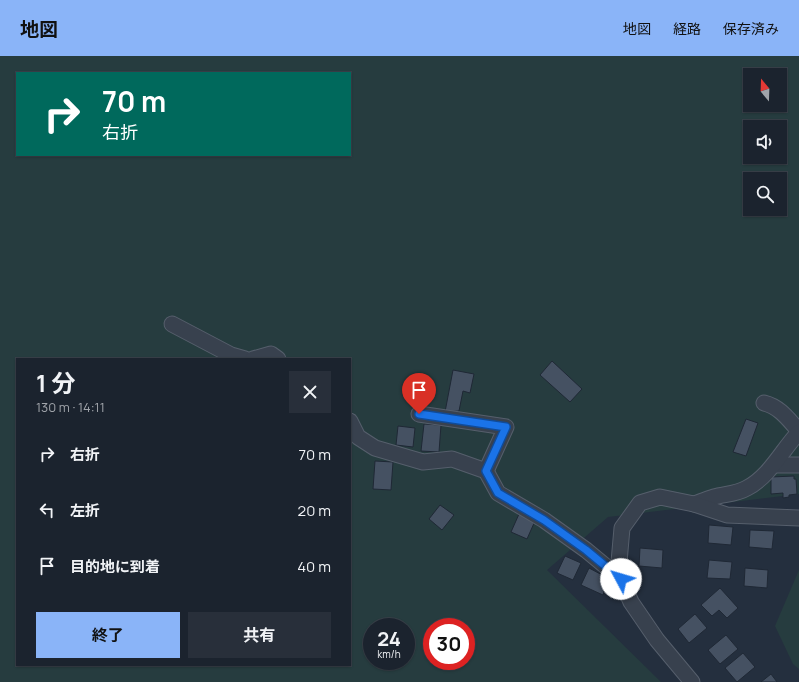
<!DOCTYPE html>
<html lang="ja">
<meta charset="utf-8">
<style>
:root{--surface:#1b232e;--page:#282f3a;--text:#f1f3f6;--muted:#a0a4aa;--line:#39404a;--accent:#8ab4f8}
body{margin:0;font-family:Manrope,"Noto Sans JP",sans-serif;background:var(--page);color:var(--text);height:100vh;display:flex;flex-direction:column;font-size:15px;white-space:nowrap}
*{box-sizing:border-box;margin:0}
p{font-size:13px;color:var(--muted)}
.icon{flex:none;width:22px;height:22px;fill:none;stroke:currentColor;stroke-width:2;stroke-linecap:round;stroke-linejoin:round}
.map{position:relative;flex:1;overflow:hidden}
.side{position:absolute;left:16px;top:302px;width:335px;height:308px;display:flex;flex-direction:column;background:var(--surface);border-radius:0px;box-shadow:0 1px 3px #0004,0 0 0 1px var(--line)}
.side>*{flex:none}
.guide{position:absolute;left:16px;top:16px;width:335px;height:84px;border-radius:0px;box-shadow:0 1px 3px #0004,0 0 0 1px var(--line);background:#00695c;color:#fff;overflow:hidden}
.needle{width:26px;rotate:341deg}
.tools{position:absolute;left:743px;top:12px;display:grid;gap:8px}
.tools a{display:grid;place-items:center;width:44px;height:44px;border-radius:0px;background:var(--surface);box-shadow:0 1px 3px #0004,0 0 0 1px var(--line);font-size:20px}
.speed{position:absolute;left:363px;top:562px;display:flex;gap:8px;font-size:20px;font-weight:700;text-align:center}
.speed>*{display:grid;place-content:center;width:52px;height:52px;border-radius:50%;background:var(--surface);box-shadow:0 1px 3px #0004,0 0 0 1px var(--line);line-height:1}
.speed small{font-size:10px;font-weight:400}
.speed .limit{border:6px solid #d22;background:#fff;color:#111}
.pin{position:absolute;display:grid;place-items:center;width:34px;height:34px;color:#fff;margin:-41px -17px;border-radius:50% 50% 50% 0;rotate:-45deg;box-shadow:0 0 4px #0007}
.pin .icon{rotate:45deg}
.me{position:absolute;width:44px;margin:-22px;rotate:309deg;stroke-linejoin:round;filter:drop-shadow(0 0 3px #0008)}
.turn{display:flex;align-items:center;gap:14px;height:84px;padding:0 20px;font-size:18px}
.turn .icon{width:52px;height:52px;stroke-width:2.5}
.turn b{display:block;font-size:28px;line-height:34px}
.round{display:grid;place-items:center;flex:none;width:42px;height:42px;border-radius:0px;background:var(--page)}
.headline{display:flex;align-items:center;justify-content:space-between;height:68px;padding:0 20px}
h1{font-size:24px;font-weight:700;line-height:30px}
.button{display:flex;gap:8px;margin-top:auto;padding:8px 20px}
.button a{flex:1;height:46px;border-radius:0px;background:var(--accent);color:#111;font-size:16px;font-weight:700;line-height:46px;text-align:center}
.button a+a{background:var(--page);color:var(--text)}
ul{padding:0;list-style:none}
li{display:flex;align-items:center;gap:12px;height:56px;padding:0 20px}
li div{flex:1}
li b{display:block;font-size:15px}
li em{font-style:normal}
header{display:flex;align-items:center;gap:24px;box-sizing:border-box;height:56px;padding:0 20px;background:var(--accent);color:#111}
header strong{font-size:19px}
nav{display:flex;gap:22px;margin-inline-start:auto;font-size:14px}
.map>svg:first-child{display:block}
</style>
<header>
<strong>地図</strong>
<nav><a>地図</a><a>経路</a><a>保存済み</a></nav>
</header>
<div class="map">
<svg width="799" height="626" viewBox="0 0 799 626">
<rect width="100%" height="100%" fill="#242f3e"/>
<g fill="#263c3f" fill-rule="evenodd">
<path d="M0 0H799V438L608 461 547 514 661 626H0ZM17 17H350V99H17ZM750 19H780V49H750ZM750 71H780V101H750ZM750 123H780V153H750ZM17 303H350V609H17ZM372 571H406V605H372ZM432 571H466V605H432Z"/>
<path d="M799 514V613L793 608 775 570Z"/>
</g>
<g fill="#455162" stroke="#1f2835">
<path d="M552 305 582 333 570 346 540 319Z"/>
<path d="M453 314 474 318 470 337 463 335 459 355 445 356Z"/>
<path d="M746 363 758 367 746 400 733 396Z"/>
<path d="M424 368 441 369 439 396 421 395Z"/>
<path d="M398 370 415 372 413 391 396 389Z"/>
<path d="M375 405 393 406 391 434 373 433Z"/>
<path d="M794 420V423H796L797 438 789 439V441L783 442V437L771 438V421Z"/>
<path d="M440 449 454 459 442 474 429 463Z"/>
<path d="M519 458 535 465 527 483 511 476Z"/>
<path d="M709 469 733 471 731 489 708 487Z"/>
<path d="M750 474 774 475 772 493 749 491Z"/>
<path d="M640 492 663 494 662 512 639 510Z"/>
<path d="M565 500 581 507 573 524 557 517Z"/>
<path d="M709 504 732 506 730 523 707 522Z"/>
<path d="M589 512 608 522 603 539 581 529Z"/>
<path d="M745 512 768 514 767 532 744 530Z"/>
<path d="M720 532 738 552 727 562 719 554 712 560 701 549Z"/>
<path d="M695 558 707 572 689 587 678 573Z"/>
<path d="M726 579 738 593 720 608 708 594Z"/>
<path d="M743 597 755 611 737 626 725 612Z"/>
<path d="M771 618 777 626H761Z"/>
</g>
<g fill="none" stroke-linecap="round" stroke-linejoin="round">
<defs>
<g id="minor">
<path d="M172 268 231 299 245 303"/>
<path d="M253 303 271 298 278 303"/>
<path d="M764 347C780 351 788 363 799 375"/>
<path d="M419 358 506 371 486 415"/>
<path d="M350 365 358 381 375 392 423 406 452 403 486 415 498 437 544 464 586 494 621 523"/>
<path d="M774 409H799"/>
<path d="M694 448C701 446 707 443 714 441 725 438 737 438 747 432 770 420 782 394 799 376"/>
<path d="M692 626 657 584 631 546 621 523 619 506 622 472 640 447 660 441 694 448 727 459 799 462"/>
</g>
</defs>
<use href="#minor" stroke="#565f6c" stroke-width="17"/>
<use href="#minor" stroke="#38414e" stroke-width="15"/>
</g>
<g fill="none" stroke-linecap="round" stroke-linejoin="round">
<defs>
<path id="route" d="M419 358 506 371 486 415 498 437 544 464 586 494 621 523"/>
</defs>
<use href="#route" stroke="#114b97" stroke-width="10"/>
<use href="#route" stroke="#1a73e8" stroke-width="7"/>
</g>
</svg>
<div class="tools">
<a><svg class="needle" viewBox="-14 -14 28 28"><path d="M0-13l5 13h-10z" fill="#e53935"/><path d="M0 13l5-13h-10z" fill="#a0a4aa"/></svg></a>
<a><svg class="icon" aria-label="sound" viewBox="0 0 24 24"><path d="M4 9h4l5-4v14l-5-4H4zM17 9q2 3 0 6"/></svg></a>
<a><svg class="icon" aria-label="search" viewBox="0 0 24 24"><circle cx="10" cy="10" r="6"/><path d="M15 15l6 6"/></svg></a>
</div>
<div class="speed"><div>24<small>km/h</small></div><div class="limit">30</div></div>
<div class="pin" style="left:419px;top:358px;background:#d93025"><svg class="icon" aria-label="arrive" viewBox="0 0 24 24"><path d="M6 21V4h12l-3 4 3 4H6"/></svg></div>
<svg class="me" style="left:621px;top:523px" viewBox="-20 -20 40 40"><circle r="19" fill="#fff"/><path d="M0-13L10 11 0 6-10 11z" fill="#1a73e8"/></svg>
<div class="guide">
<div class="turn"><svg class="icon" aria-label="right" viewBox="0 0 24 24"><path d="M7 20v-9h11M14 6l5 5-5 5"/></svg><div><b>70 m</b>右折</div></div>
</div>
<section class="side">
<div class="headline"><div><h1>1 分</h1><p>130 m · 14:11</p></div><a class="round"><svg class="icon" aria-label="close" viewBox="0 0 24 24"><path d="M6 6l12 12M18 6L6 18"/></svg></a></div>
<ul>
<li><svg class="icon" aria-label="right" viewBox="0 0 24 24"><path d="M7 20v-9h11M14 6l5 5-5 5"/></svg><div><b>右折</b></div><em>70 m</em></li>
<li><svg class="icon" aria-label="left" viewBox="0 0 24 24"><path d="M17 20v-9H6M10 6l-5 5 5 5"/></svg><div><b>左折</b></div><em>20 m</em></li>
<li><svg class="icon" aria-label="arrive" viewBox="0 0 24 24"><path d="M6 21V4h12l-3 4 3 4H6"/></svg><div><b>目的地に到着</b></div><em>40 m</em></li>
</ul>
<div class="button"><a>終了</a><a>共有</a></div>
</section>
</div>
